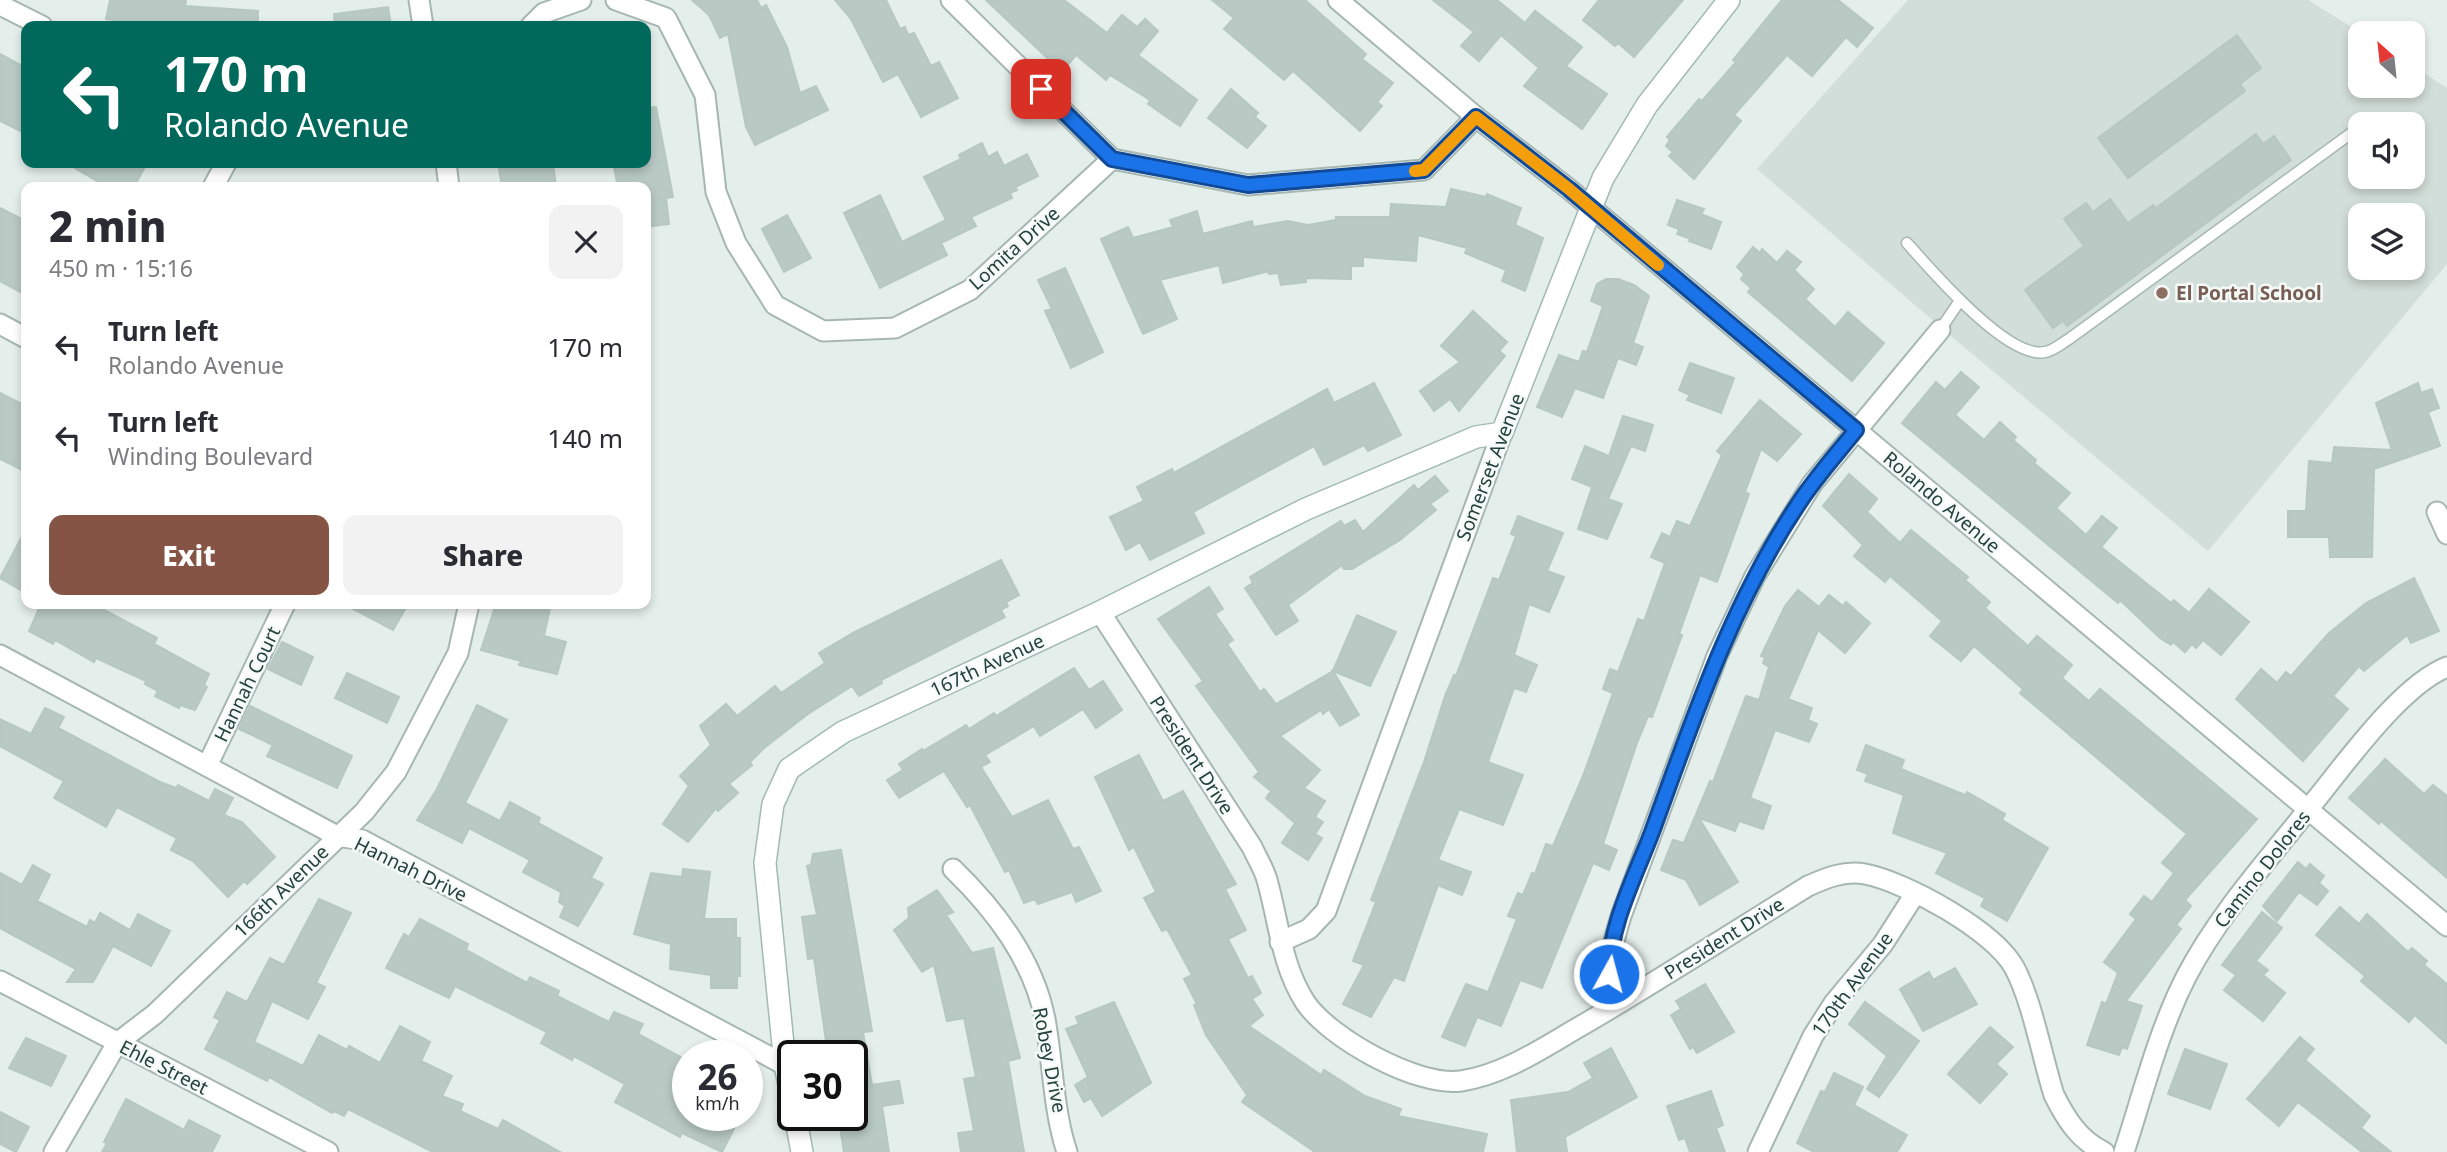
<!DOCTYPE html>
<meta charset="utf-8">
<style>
:root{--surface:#fff;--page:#f2f2f3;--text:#2b2b33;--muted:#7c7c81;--accent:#865445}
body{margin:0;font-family:"Noto Sans",sans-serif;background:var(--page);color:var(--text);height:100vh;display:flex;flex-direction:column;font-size:26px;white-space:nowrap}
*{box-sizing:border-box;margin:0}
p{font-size:23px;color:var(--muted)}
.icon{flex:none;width:38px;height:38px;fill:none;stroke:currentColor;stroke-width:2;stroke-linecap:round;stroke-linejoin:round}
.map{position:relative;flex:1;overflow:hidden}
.details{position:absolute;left:21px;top:182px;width:630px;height:427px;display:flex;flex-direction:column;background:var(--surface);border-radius:14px;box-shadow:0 4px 10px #0003}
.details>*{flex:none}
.hud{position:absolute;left:21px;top:21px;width:630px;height:147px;border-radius:14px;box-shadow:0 4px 10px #0003;background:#00695c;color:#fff;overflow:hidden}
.needle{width:46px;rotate:333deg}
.tools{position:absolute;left:2348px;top:21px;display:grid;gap:14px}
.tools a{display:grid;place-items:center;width:77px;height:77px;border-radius:14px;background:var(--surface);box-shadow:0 4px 10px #0003;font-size:35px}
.speed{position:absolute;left:672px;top:1040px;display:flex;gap:14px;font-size:35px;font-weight:700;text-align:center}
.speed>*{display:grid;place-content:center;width:91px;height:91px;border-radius:50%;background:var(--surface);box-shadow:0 4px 10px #0003;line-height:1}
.speed small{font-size:18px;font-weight:400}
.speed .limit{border:4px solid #111;border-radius:10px;background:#fff;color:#111}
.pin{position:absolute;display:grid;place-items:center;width:60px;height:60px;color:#fff;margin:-30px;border-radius:14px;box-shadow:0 4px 10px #0006}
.me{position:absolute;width:77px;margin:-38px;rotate:7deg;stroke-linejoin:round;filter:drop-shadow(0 0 5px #0008)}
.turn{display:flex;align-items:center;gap:24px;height:147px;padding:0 28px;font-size:32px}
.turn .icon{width:91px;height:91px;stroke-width:2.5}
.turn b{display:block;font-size:49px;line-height:60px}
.round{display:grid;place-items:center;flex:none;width:74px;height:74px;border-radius:14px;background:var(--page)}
.summary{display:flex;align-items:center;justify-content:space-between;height:119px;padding:0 28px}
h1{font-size:42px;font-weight:800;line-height:52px}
.action{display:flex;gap:14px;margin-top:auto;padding:14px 28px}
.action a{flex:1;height:80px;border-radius:14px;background:var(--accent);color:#fff;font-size:28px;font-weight:800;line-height:80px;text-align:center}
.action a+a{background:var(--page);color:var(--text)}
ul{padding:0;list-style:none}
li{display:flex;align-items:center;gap:21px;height:91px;padding:0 28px}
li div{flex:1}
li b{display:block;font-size:26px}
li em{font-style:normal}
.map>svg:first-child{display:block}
</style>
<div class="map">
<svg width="2447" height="1152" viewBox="0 0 2447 1152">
<rect width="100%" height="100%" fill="#e4eeea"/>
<path fill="#d2ded9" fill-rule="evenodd" d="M1908 0H2308L2361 33V86H2413V66L2447 88V264L2208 551 1958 342 1757 169ZM2361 124H2413V177H2361ZM2361 215H2413V268H2361Z"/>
<g fill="#b9c9c3" stroke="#b6c8c1" stroke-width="2">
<path d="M110 0H186L185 6 258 11V26H153L106 19Z"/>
<path d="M692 0H757L761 8 766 5 787 47 800 93 816 86 828 110 755 145 746 127 728 34 720 38 709 15Z"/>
<path d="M835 0H886L900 29 905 27 908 35 914 33 931 66 939 62 958 98 921 117 898 74 883 82 851 19Z"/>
<path d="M986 0H1064L1107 33 1122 15 1137 27 1145 19 1158 31 1138 55 1197 100 1180 126 1148 104 1150 100 1110 75 1106 80 1076 55 1062 72Z"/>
<path d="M1212 0H1305L1366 54 1362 59 1393 83 1377 102 1382 106 1360 131 1293 71 1284 80 1224 29 1234 18Z"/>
<path d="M1433 0H1497L1525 23 1535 11 1582 47 1566 66 1607 94 1582 129 1524 86 1539 68 1501 35 1479 61 1461 46 1474 32Z"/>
<path d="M1599 0H1683L1634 57 1618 43 1615 46 1583 20Z"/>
<path d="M1782 0H1838L1873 28 1857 47 1846 37 1812 76 1787 55 1734 115 1741 121 1694 179 1669 156 1673 152 1666 146 1670 140 1667 137 1699 99 1702 101 1736 62 1733 60Z"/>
<path d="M388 7 391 26H335L334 14Z"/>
<path d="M2237 35 2261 68 2240 84 2245 91 2128 178 2098 138Z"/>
<path d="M0 54 26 68V134L0 121Z"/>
<path d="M1231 89 1258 113 1255 117 1266 126 1247 148 1208 118Z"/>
<path d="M656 107 673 197 666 198 669 224 646 227V187H618L613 163H646V108Z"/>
<path d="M2256 134 2263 144 2274 136 2291 160 2067 326 2063 321 2053 328 2025 290 2084 246 2064 219 2086 203 2093 212 2110 199 2128 223 2153 205 2156 208Z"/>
<path d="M982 143 988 157 997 152 1004 166 1027 154 1038 176 1015 187 1017 190 1010 193 1012 198 971 217 976 226 941 243 947 255 880 288 844 213 880 195 902 242 946 220 924 177 961 159 959 155Z"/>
<path d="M66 163H147L134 187H94L97 181Z"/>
<path d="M498 163H553L556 187H502Z"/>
<path d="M1451 189 1486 197 1487 194 1521 208 1515 225 1543 238 1525 291 1502 281 1506 270 1465 253 1467 248 1418 235 1416 261 1363 257V266H1351V279L1306 278V282L1281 285 1278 273 1269 274V271L1223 283 1219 265 1160 280 1177 319 1143 334 1101 239 1128 227 1133 238 1173 227 1170 220 1197 211 1203 234 1252 221 1253 227 1288 221 1308 225 1336 220V217H1390L1391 204 1446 207Z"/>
<path d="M1677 200 1704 209 1701 214 1721 222 1711 249 1689 241 1691 239 1677 234 1679 229 1668 225Z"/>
<path d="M0 208 26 221V295L0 281Z"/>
<path d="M787 215 811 258 784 272 762 229Z"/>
<path d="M1753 247 1760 253 1762 249 1777 263 1787 251 1801 262 1794 270 1814 289 1805 299 1835 327 1848 312 1884 343 1852 381 1748 292 1751 288 1741 279 1744 274 1737 267Z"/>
<path d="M1065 268 1103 352 1071 368 1045 311 1052 309 1038 280Z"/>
<path d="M1606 279H1618L1634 285 1649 296 1633 343 1643 347 1636 365 1618 358 1603 398 1575 388 1562 417 1537 407 1559 355 1579 362 1583 351 1587 352 1603 306 1591 301 1597 284Z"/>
<path d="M1473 311 1507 342 1499 351 1505 356 1459 411 1450 399 1434 411 1420 391 1460 362 1441 346Z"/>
<path d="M1690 363 1734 378 1721 413 1687 400 1690 395 1679 390Z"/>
<path d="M1961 372 1979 387 1955 415 1984 440 2000 422 2016 437 2013 440 2036 460 2034 463 2070 493 2056 508 2086 535 2102 516 2117 528 2101 547 2171 603 2174 600 2189 613 2209 589 2249 622 2221 655 2203 640 2196 648 2192 644 2185 652 2173 642 2171 645 2160 638 2120 600 2118 603 1902 423 1936 382 1945 390Z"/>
<path d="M1374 383 1401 435 1368 451 1364 445 1324 465 1314 446 1193 512 1204 533 1150 560 1140 542 1126 550 1110 517 1144 501 1137 487 1172 469 1174 473 1327 389 1334 403Z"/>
<path d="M2418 383 2421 393 2432 389 2439 408 2428 412 2440 446 2374 469 2372 557H2330L2329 537H2288V511H2306L2309 461 2332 463 2334 447 2392 450 2376 403Z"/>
<path d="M0 393 26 406V472L0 459Z"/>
<path d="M1760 400 1801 434 1777 461 1761 449 1745 492 1749 494 1717 582 1700 575 1679 634 1682 635 1652 717 1648 716 1637 743 1603 844 1617 850 1609 870 1593 863 1542 988 1520 980 1501 1026 1477 1017 1465 1046 1442 1037 1466 984 1488 992 1517 919 1508 916 1518 893 1523 895 1532 873 1535 874 1546 844 1553 846 1583 776 1613 693 1603 689 1610 669 1618 672 1638 619 1644 621 1665 563 1651 557 1662 533 1670 537 1677 521 1690 526 1722 455 1717 451Z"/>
<path d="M1623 416 1653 425 1645 451 1631 446 1608 499 1622 504 1607 539 1578 529 1592 487 1572 479 1585 446 1609 456Z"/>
<path d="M1849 474 1877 499 1867 512 1900 543 1911 530 1968 577 1965 580 1990 602 1985 608 2028 646 2037 636 2072 665 2062 678 2089 701 2100 689 2257 819 2185 900 2191 906 2176 925 2181 929 2126 1001 2142 1006 2127 1049 2122 1047 2119 1055 2087 1045 2102 1002 2106 1004 2118 973 2104 962 2136 919 2130 914 2144 896 2152 902 2174 873 2162 863 2187 834 2020 693 2023 689 1974 646 1961 661 1930 636 1942 621 1890 576 1885 582 1854 556 1863 545 1823 506Z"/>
<path d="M1435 476 1448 491 1430 504 1436 510 1400 540 1352 569H1344L1342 565 1288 605 1298 621 1276 635 1245 588 1253 583 1250 577 1341 521 1344 526 1355 520 1363 532 1414 485 1418 490Z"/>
<path d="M1518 516 1563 533 1547 571 1564 577 1549 612 1529 604 1514 655 1537 665 1526 692 1514 688 1488 762 1523 775 1503 825 1459 809 1438 860 1471 872 1462 895 1438 885 1404 981 1394 977 1371 1017 1343 1004 1364 965 1353 961 1376 902 1371 900 1424 762 1445 696 1454 675 1456 676 1493 578 1499 580 1516 536 1511 534Z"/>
<path d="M26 529V593L0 578Z"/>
<path d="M1001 560 1019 595 1006 602 1008 606 1001 610 1005 617 881 680 882 683 859 696 852 686 808 714 764 748 750 762 752 765 729 784 738 793 718 811 716 808 688 842 663 824 689 786 680 776 711 745 700 726 726 704 737 716 775 686 781 693 825 663 819 653 853 633Z"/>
<path d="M2414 578 2439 631 2411 643 2407 635 2364 671 2359 666 2333 696 2348 709 2303 761 2236 699 2261 669 2277 683 2286 672 2291 676 2329 633 2366 603Z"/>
<path d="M1209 587 1223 609 1215 614 1233 640 1227 644 1260 692 1264 689 1276 704 1333 671 1357 615 1396 632 1370 686 1333 671 1359 715 1340 726 1329 709 1323 714 1321 710 1280 736 1320 770 1304 788 1325 801 1315 817 1323 822 1315 834 1322 838 1308 860 1282 843 1295 823 1266 798 1271 791 1254 777 1259 772 1196 686 1203 681 1158 619Z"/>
<path d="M1798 590 1819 607 1829 595 1843 606 1846 602 1870 623 1845 653 1818 630 1788 699 1812 708 1808 720 1817 724 1809 742 1775 730 1750 798 1771 806 1763 829 1739 821 1735 831 1699 818 1738 882 1700 905 1686 880 1661 870 1673 840 1684 843 1710 781 1713 782 1746 696 1759 700 1769 667 1763 663 1765 657 1761 656 1785 606Z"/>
<path d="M41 604H93L157 638 154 644 209 674 204 685 207 687 195 710 180 705 179 708 155 696 158 691 145 684 146 681 96 658 94 662 55 640 53 644 29 631Z"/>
<path d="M344 604H408L393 630Z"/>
<path d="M496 604H551L544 636 566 642 557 674 519 665 521 661 481 650Z"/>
<path d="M282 642 313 657 301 685 268 669Z"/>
<path d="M1074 668 1089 690 1103 681 1122 710 1096 728 1083 709 1040 736 1034 726 985 755 990 762 981 767 1012 817 1048 800 1073 849 1079 847 1101 891 1076 902 1072 892 1038 904 1035 899 1024 903 1009 870 1005 872 970 805 967 807 944 771 899 798 887 780 903 770 899 764 922 749 923 751 966 725 969 729 994 713 996 716Z"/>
<path d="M347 673 399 697 387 723 335 698Z"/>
<path d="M477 705 507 720 465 803 500 821 510 802 540 818 538 823 602 858 591 878 603 884 578 926 560 917 565 906 559 902 561 892 523 872 530 860 469 828 462 843 417 820 437 789Z"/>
<path d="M250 706 352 756 337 788 267 756 273 745 239 729Z"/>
<path d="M45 708 64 717 58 728 160 782 176 788 178 785 209 801 215 789 233 798 224 815 242 822 275 857 247 884 244 881 228 897 193 861 171 850 177 838 117 807 106 827 54 798 64 781 0 746V719L31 734Z"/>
<path d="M1866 745 1904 760 1901 769 1965 795 1967 792 2005 814 2002 820 2048 848 2007 921 1981 906 1985 898 1936 873 1947 853 1893 833 1904 795 1865 781 1868 774 1857 770Z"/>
<path d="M1139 755 1163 801 1183 791 1236 884 1225 889 1246 930 1228 939 1248 978 1252 976 1261 993 1252 999 1263 1015 1249 1026 1321 1075 1324 1070 1365 1096 1401 1109 1398 1116 1487 1134 1483 1152H1315L1242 1102 1247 1095 1206 1035 1194 1005 1197 1004 1184 979 1192 975 1167 929 1162 931 1144 898 1156 892 1134 847 1129 850 1095 777Z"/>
<path d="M2385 759 2424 794 2433 785 2447 796V878L2381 821 2379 824 2349 798Z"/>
<path d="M841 850 872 1031 863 1032 872 1085 899 1081 903 1103 882 1106 889 1152H844L838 1115H852V1055H828L814 958 808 959 802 917 817 915 807 866 811 865 813 854Z"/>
<path d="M2298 862 2306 869 2310 864 2324 876 2319 883 2328 891 2317 905 2299 892 2277 921 2263 906Z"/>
<path d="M33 865 50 875 37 901 87 927 90 920 95 923 100 913 130 930 138 914 170 931 151 966 113 946 93 982H67L76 969 0 928V873L22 885Z"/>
<path d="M683 869 710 872 704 919H736V938H740V976H737V988H711V975L670 969 671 944 634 934 651 873 682 877Z"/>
<path d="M937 890 953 912 946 915 972 953 993 948 1020 1058 1008 1061 1024 1152H961L958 1133 974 1131 964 1079 976 1077 964 1018 947 1021 934 965 922 972 894 930 909 918 908 908Z"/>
<path d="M319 899 351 913 316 983 325 987 308 1019 272 1001 254 1042 303 1066 319 1035 347 1050 349 1046 380 1063 400 1026 430 1042 421 1061 452 1076 442 1096 463 1104 460 1111 498 1129 503 1120 560 1152H433L348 1109 344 1116 334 1111 332 1113 269 1077 267 1081 205 1049 220 1020 214 1017 227 992 247 1002 270 958 284 965Z"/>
<path d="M2340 907 2359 924 2367 914 2408 952 2412 948 2427 961 2424 965 2447 984V1044L2415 1015 2409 1022 2361 981 2365 976 2316 935Z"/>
<path d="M2262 912 2282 928 2256 961 2268 970 2263 975 2285 993 2263 1021 2224 990 2236 975 2222 965Z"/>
<path d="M420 919 468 944 466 950 527 983 530 977 559 991 557 996 609 1022 614 1012 643 1024 638 1034 688 1061V1115H741L722 1152 682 1133 680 1137 615 1102 625 1084 574 1056 572 1060 541 1043 547 1032 455 986 449 998 386 968 404 934 409 937Z"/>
<path d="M1955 968 1977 1004 1923 1031 1900 989 1929 972 1933 980Z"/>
<path d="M1705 984 1734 1032 1697 1053 1693 1047 1690 1049 1671 1015 1681 1009 1676 1001Z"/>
<path d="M1114 1002 1151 1083 1102 1116 1091 1098 1084 1102 1075 1085 1088 1077 1066 1029 1079 1024 1076 1017Z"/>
<path d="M1865 1002 1919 1041 1879 1097 1867 1089 1887 1056 1849 1024Z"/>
<path d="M1990 1027 2013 1047 1996 1064 2007 1074 1980 1103 1948 1074Z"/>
<path d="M2300 1037 2314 1049 2305 1060 2370 1116 2361 1128 2391 1152H2362L2298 1102 2279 1126 2247 1099Z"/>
<path d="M26 1038 66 1056 51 1086 9 1068Z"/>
<path d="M1611 1048 1637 1097 1565 1137 1567 1152H1517L1511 1100 1568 1092 1593 1078 1584 1063Z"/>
<path d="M2185 1049 2227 1064 2210 1109 2168 1094Z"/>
<path d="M1834 1073 1863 1087 1854 1105 1907 1135 1897 1152H1814L1797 1143 1821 1091 1825 1092Z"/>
<path d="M1711 1091 1723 1125 1716 1128 1725 1152H1690L1685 1138 1679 1140 1667 1106Z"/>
<path d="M126 1099 184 1130 189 1120 220 1136 212 1152H102L107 1143 104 1142Z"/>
<path d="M0 1112 29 1127 16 1152 0 1144Z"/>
</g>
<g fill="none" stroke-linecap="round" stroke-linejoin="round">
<defs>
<g id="lane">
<path d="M1907 243C1931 270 2008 360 2045 352 2053 351 2062 343 2069 339L2357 129"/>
<path d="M1940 330 1959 302"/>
</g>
<g id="street">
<path d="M419 0 423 26"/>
<path d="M616 0 666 18 705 95 716 192 736 243 775 305 823 331 895 328 970 290 1112 159"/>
<path d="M951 0 1112 159 1248 185 1424 170 1476 117"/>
<path d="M1338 0 1476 117 1569 189 2447 926"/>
<path d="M0 5 42 26"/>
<path d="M531 26 544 13 581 0"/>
<path d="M446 163 449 187"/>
<path d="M213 187 226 163"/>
<path d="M0 324 26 338"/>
<path d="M2437 512 2447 534"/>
<path d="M1100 612 1252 847C1257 858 1264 869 1267 880 1279 922 1281 964 1305 1002 1329 1038 1417 1087 1461 1081 1507 1074 1547 1045 1586 1023 1661 979 1734 932 1808 886 1826 878 1845 870 1865 874 1906 882 1993 930 2014 967 2032 1000 2042 1057 2054 1095 2066 1119 2079 1140 2104 1152"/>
<path d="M0 655 337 836 362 840 785 1065"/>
<path d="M208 764 285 604"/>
<path d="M953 869C995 910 1033 959 1045 1019 1053 1062 1053 1110 1067 1152"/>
<path d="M1280 942 1309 929 1326 911 1502 433"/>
<path d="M0 981 328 1152"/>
<path d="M1621 1002C1606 965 1610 953 1621 916L1717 656 1755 576 1812 484 1940 330"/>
<path d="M54 1152 117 1043 155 1014 364 812 396 772 458 653 469 604"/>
<path d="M1758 1152 1813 1036 1834 1003 1883 944 1915 894"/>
<path d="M2124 1152C2143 1094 2158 1032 2186 977 2220 912 2269 859 2314 802 2345 764 2401 685 2447 667"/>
</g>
<g id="secondary">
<path d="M793 1103 785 1065 765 863 773 804 789 769 843 732 1100 612 1306 509 1476 437 1502 433 1603 178 1647 105 1729 0"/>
<path d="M795 1115 802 1152"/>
</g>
</defs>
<use href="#lane" stroke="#a6b7b2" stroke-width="13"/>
<use href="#street" stroke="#a6b7b2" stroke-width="23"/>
<use href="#secondary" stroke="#a2bab2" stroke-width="24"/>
<use href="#lane" stroke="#fff" stroke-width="10"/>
<use href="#street" stroke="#fff" stroke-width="19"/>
<use href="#secondary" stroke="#fff" stroke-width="21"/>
</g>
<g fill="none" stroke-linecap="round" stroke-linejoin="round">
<defs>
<path id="route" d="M1041 89 1112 159 1248 185 1424 170 1476 117 1569 189 1856 430C1836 455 1814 479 1797 506 1730 607 1693 720 1652 832 1635 877 1609 926 1609 974"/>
</defs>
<use href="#route" stroke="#114b97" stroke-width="18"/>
<use href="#route" stroke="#1a73e8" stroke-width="12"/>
<path stroke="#f59e0b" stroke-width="12" d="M1415 171 1424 170 1476 117 1569 189 1658 265"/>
</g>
<circle fill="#8d6e63" stroke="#f5faf8" stroke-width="2.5" cx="2162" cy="293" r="7"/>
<g text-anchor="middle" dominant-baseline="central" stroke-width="5" stroke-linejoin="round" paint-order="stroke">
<g font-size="19" fill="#23413a" stroke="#f5faf8">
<text transform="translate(1014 248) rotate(-42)">Lomita Drive</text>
<text transform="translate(1490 467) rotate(-69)">Somerset Avenue</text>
<text transform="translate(1942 502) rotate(40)">Rolando Avenue</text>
<text transform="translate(987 665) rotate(-25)">167th Avenue</text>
<text transform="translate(247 684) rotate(-64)">Hannah Court</text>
<text transform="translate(1192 755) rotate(57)">President Drive</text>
<text transform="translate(411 869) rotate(26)">Hannah Drive</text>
<text transform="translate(2262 869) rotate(-52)">Camino Dolores</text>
<text transform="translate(281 891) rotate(-44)">166th Avenue</text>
<text transform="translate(1724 938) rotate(-32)">President Drive</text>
<text transform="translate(1852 984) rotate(-54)">170th Avenue</text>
<text transform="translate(1050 1060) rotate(79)">Robey Drive</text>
<text transform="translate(164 1067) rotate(27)">Ehle Street</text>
</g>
<g font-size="19" font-weight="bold" fill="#785e54" stroke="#f5faf8" text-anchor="start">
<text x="2176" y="293">El Portal School</text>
</g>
</g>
</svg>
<div class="tools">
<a><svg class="needle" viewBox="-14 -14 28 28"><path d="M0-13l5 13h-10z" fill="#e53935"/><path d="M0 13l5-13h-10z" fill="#7c7c81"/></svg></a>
<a><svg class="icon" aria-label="sound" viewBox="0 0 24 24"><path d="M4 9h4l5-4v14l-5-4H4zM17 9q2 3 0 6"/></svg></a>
<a><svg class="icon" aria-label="layers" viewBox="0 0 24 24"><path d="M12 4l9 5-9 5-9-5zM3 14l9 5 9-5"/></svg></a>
</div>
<div class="speed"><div>26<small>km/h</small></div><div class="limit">30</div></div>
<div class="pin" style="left:1041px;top:89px;background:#d93025"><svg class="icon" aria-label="arrive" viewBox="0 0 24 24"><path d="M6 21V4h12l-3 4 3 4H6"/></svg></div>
<svg class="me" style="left:1609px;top:974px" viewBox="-20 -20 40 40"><circle r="17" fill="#1a73e8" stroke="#fff" stroke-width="3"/><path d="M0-11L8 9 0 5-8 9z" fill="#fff"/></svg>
<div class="hud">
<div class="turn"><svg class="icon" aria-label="left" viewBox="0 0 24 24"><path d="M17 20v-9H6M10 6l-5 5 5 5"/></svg><div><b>170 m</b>Rolando Avenue</div></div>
</div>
<section class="details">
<div class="summary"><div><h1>2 min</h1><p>450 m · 15:16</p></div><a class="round"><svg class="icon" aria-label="close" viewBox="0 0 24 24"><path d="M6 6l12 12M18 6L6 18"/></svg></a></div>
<ul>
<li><svg class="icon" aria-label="left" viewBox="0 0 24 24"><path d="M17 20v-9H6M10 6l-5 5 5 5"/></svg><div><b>Turn left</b><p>Rolando Avenue</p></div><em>170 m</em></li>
<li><svg class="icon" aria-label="left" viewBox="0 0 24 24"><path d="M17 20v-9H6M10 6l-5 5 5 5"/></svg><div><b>Turn left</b><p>Winding Boulevard</p></div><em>140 m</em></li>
</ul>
<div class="action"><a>Exit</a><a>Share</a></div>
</section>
</div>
